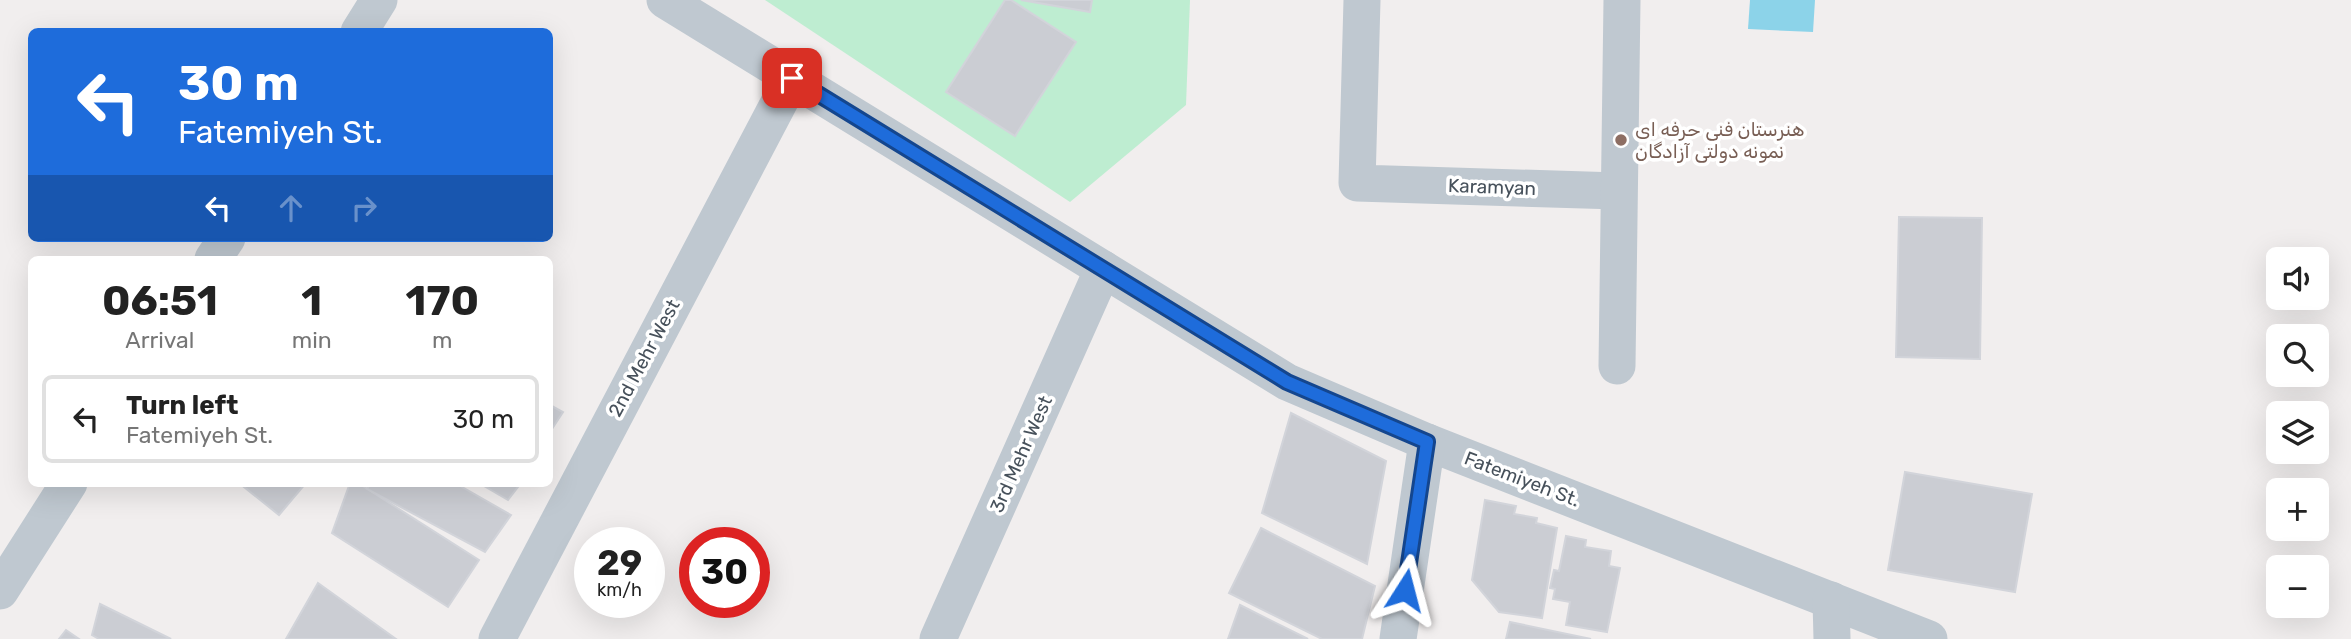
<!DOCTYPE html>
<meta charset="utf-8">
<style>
:root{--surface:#fff;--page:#f2f2f2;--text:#222;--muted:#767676;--line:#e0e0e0}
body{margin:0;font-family:Rubik,Cairo,sans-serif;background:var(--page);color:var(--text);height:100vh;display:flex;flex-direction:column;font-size:26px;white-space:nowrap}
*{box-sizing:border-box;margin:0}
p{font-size:23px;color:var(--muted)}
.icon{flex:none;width:38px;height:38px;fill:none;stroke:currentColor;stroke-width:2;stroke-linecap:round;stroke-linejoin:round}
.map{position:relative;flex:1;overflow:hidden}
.drawer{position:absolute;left:28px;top:256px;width:525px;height:231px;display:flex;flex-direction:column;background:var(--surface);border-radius:10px;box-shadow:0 7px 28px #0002}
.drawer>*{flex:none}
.banner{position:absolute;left:28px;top:28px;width:525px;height:214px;border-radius:10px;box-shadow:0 7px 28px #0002;background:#1e6cdb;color:#fff;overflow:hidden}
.fabs{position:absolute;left:2266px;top:247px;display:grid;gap:14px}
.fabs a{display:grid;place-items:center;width:63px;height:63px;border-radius:10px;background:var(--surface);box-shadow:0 7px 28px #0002;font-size:35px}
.speed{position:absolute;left:574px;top:527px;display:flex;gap:14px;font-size:35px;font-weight:700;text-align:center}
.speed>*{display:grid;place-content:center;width:91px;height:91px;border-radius:50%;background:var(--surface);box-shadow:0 7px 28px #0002;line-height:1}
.speed small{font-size:18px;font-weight:400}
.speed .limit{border:10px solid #d22;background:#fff;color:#111}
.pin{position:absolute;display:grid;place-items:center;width:60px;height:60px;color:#fff;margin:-30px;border-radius:14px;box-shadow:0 4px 10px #0006}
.me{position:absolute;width:77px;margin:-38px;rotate:9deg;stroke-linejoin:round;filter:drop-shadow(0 0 5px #0008)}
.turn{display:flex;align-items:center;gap:24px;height:147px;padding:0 35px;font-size:32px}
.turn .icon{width:91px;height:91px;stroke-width:2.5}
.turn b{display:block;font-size:49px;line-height:60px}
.lanes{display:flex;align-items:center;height:66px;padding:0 35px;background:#0003;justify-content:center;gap:35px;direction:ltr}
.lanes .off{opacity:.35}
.eta{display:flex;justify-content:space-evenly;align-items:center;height:119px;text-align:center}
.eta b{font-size:42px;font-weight:700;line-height:49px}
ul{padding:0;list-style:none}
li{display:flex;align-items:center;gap:21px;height:88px;margin:0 14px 10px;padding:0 21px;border:4px solid var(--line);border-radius:10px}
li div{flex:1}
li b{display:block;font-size:26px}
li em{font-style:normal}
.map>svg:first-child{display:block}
</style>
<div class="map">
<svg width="2351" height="639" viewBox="0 0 2351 639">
<rect width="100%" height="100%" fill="#f1eeee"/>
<path fill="#beedd1" d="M765 0H1190L1186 105 1070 202Z"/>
<path fill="#8cd3e9" d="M1750 0H1815L1813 32 1748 29Z"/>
<g fill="#cbcdd3" stroke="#d2d4da" stroke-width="2">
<path d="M1005 0H1011L1076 42 1015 136 946 92Z"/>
<path d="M1021 0H1092L1090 12Z"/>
<path d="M1899 217 1982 218 1980 359 1896 357Z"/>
<path d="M550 405 563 412 550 432Z"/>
<path d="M1291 413 1386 461 1367 564 1262 513Z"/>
<path d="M1905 472 2032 494 2015 592 1888 570Z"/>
<path d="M239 483H306L279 515Z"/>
<path d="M350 483H358L479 560 448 607 332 533Z"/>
<path d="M371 483H455L511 515 485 552 367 489Z"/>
<path d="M479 483H521L508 500Z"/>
<path d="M1485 500 1516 506 1514 514 1537 518 1536 523 1557 528 1542 618 1499 612 1472 580Z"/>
<path d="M1261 528 1375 586 1362 639H1322L1229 593Z"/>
<path d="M1566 536 1586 540 1585 547 1611 551 1609 566 1620 568 1607 632 1566 625 1570 602 1553 599 1555 589 1550 588 1554 570 1559 571Z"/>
<path d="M318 583 396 639H286Z"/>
<path d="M100 604 171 639H99L92 635Z"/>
<path d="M1240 605 1308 639H1228Z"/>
<path d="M1510 622 1591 639H1506Z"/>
<path d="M66 630 79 639H59Z"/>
</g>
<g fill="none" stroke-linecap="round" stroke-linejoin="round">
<g stroke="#bfc8d0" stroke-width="37">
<path d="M665 0 1287 382 1427 442 1929 639"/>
<path d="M1362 0 1357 183 1618 191"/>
<path d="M359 32 379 0"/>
<path d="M213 259 227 238"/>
<path d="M1617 366 1622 0"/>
<path d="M0 591 69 483"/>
<path d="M1831 600 1832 639"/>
<path d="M497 639 792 78"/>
<path d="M938 639 1103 269"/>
<path d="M1398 639 1427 442"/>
</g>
</g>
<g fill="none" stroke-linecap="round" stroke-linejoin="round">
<defs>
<path id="route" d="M792 78 1287 382 1427 442 1405 590"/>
</defs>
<use href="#route" stroke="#14468e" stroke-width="18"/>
<use href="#route" stroke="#1e6cdb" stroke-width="12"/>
</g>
<circle fill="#8d6e63" stroke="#fff" stroke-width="2.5" cx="1621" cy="140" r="7"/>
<g text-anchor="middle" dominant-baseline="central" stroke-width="7" stroke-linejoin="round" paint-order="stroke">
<g font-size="19" fill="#785e54" stroke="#fff" text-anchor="start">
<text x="1635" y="129">هنرستان فنی حرفه ای<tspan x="1635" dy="22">نمونه دولتی آزادگان</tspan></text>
</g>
<g font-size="19" fill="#47515b" stroke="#fff">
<text transform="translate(1492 187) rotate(2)">Karamyan</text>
<text transform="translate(644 358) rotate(-62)">2nd Mehr West</text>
<text transform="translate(1021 454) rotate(-66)">3rd Mehr West</text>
<text transform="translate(1522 479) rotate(21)">Fatemiyeh St.</text>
</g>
</g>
</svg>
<div class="fabs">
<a><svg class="icon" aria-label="sound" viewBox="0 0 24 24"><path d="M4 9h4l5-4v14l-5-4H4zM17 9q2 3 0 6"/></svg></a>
<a><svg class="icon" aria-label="search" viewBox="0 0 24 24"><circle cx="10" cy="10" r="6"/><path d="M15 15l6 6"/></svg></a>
<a><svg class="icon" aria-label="layers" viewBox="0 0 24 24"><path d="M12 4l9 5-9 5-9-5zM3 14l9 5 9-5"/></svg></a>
<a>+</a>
<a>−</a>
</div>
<div class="speed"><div>29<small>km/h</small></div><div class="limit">30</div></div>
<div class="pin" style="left:792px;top:78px;background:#d93025"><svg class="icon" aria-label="arrive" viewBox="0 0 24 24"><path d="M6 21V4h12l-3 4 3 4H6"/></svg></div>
<svg class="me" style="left:1405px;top:590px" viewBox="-20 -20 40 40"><path d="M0-17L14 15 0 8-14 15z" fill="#1e6cdb" stroke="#fff" stroke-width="4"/></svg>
<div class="banner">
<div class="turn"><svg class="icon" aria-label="left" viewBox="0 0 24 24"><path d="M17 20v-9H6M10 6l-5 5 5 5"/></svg><div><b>30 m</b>Fatemiyeh St.</div></div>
<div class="lanes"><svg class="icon" aria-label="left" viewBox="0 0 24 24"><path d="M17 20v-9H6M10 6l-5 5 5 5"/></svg><svg class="icon off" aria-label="ahead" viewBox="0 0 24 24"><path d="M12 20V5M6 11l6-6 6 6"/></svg><svg class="icon off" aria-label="right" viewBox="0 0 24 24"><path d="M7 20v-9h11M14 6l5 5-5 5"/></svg></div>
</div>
<section class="drawer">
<div class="eta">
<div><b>06:51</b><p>Arrival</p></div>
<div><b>1</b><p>min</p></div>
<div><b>170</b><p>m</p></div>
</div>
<ul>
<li><svg class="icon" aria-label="left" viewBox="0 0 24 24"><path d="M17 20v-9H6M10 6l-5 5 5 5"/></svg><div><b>Turn left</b><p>Fatemiyeh St.</p></div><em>30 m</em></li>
</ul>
</section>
</div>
